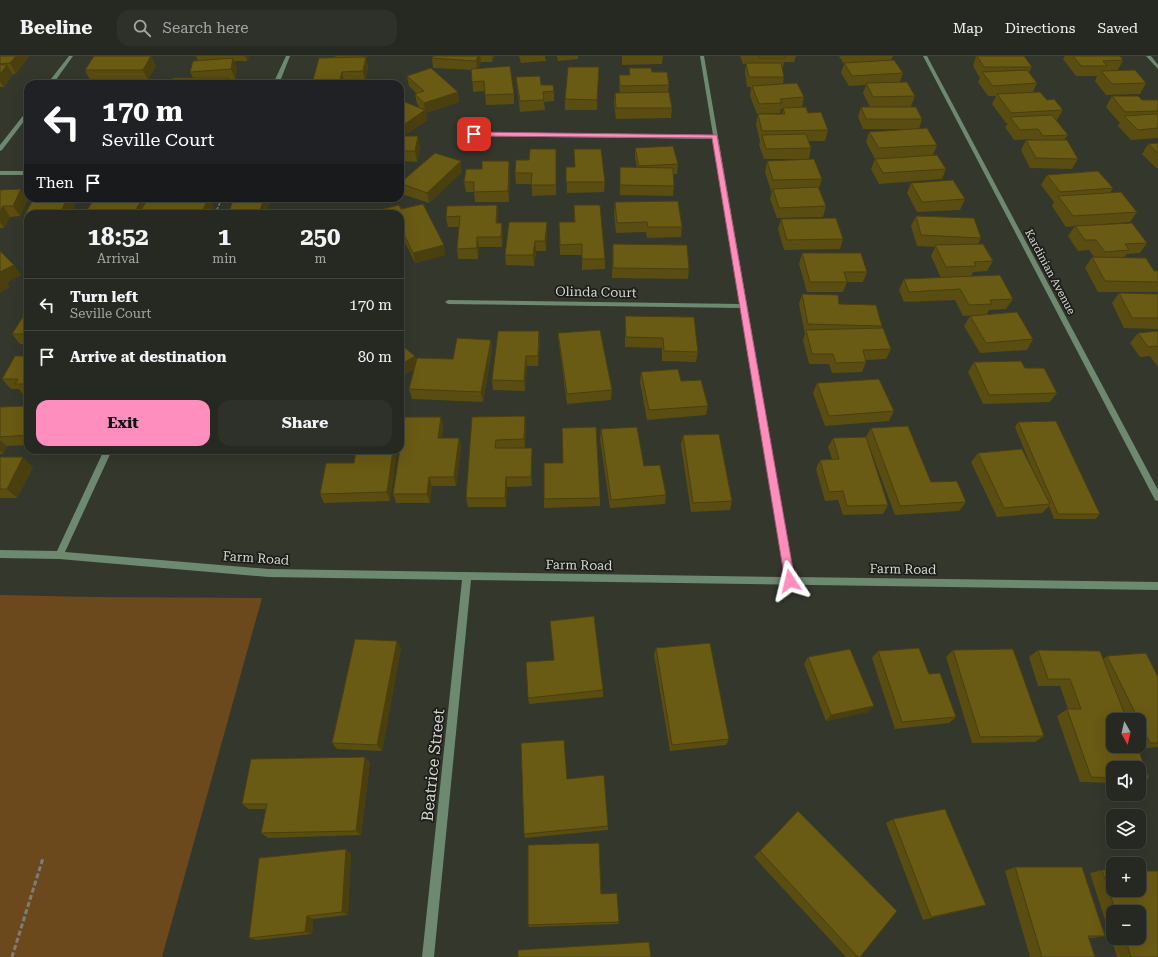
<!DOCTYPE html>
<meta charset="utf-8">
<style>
:root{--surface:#262921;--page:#2e312a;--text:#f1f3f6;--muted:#a4a6a5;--line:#42453f;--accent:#fd8ebe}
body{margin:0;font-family:"Roboto Serif",serif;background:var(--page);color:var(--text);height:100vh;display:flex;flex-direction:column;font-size:15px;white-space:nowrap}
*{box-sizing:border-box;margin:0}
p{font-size:13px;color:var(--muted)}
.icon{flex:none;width:22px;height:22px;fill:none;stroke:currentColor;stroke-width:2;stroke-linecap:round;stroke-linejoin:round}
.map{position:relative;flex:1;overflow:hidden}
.sheet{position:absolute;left:24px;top:154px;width:380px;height:244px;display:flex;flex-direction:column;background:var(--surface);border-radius:12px;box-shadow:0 4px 16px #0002,0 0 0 1px var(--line)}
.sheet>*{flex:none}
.top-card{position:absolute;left:24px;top:24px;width:380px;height:122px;border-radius:12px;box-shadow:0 4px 16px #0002,0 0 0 1px var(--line);background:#202124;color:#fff;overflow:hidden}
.needle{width:26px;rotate:172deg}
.fabs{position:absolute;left:1106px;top:657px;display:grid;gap:8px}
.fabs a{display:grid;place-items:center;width:40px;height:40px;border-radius:8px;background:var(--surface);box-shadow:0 4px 16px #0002,0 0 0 1px var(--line);font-size:20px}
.pin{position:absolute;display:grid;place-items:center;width:34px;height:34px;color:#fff;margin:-17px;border-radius:8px;box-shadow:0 2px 6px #0006}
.me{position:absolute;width:44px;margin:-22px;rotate:350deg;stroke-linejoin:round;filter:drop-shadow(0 0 3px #0008)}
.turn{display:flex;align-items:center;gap:14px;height:84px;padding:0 12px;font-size:18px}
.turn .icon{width:52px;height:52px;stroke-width:2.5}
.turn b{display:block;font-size:28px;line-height:34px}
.then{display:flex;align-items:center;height:38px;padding:0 12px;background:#0003;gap:8px;font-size:15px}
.eta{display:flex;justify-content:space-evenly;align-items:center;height:68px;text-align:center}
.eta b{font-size:24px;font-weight:700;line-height:28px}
.primary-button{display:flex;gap:8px;margin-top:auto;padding:8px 12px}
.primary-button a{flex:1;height:46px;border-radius:12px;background:var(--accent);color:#111;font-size:16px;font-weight:700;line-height:46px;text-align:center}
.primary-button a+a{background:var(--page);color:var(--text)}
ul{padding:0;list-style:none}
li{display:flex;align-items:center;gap:12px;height:52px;padding:0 12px;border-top:1px solid var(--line)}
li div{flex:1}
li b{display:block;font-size:15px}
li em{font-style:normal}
header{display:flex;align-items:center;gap:24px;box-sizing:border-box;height:56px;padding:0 20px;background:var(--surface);border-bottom:1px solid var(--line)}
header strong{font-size:19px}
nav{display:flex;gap:22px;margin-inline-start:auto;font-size:14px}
.search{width:280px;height:36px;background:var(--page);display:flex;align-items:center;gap:10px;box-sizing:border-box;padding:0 14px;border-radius:12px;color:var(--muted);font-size:15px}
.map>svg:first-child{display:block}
</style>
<header>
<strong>Beeline</strong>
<div class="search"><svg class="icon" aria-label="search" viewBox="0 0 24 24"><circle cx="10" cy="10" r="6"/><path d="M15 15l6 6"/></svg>Search here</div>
<nav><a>Map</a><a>Directions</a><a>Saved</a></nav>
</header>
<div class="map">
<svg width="1158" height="901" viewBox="0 0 1158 901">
<rect width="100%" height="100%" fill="#33372c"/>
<path fill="#6c491c" d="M0 539 94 541 262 542 162 901H0Z"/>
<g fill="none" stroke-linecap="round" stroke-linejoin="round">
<path stroke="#7b7e75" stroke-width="1.5" stroke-dasharray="3 1.5" stroke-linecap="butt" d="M215 158 222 142"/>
<path stroke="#7b7e75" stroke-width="3" stroke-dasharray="5 2.5" stroke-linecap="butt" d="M12 901 43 802"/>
<g fill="#6d8970" fill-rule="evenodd">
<path d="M69 0H73L53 28H47Z"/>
<path d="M286 0H290L279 28H273Z"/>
<path d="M700 0H704L794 521 1158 526V534L471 524 434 901H422L462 524 269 521 59 503 0 502V494L57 495 104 394H112L65 496 269 513 785 521 741 252 448 248 445 246 448 244 740 248 713 83 474 80 471 78 474 76 713 79Z"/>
<path d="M923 0H927L1158 434V445L1155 444Z"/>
<path d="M1146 0H1151L1158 9V13Z"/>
<path d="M28 55V60L2 94 0 95V89L26 56Z"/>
<rect x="0" y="115" width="28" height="4"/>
</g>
</g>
<g fill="#5a4d11" fill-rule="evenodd">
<path d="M0 0H29L16 18H12L13 19 4 31H0Z"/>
<path d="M104 0H151L156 10 148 24H90L85 14Z"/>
<path d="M196 0H249L247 5H234L237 12 235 23 229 24 230 28 193 22 190 16 198 5Z"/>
<path d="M335 0H383H367L366 2 368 11 365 26H344V28H314L313 24 336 2Z"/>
<path d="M433 0H495L492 6H481L478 12 514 38V48L486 49 485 35 473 36 472 14 433 12 432 2Z"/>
<path d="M519 0H545L546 5 521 7Z"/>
<path d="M557 0H578V3L558 5Z"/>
<path d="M622 0H663L662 8 622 9Z"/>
<path d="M740 0H796L794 6H784L783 12H782L784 21 783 28 804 41 802 51 828 74 825 85H809L811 92 809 103H764L759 89 760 85 756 69 758 58H782L783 53H781L780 57 757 58 750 40 751 31H747L745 17 746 8H743Z"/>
<path d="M839 0H893L891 4 903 17 900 26 915 40 911 50 922 63 919 73 937 89 933 99 946 113 942 123 879 128 871 113 875 103 866 86 869 76 914 73H863L858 61 861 51H870L863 37 866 29 849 30 841 17 844 8Z"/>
<path d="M976 0H1024L1032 11 1029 16 1037 27 1033 36 1063 54 1057 64H1056L1068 79 1064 84 1078 103 1072 113 1030 112 1021 94 1026 84H1033V83L1014 84 1005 71 1008 67H1006L992 48 996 40H988L978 26 980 22 973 10Z"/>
<path d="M1065 0H1120L1123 4 1118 14 1146 27 1140 38 1106 39 1095 25 1097 20H1076L1063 3Z"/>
<path d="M599 11 597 54H565V43Z"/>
<path d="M629 12 652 16 669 29 668 36 672 52 671 62 616 63 614 47 615 37H620L619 29V19H629Z"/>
<path d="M407 20 458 36 459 46 426 57 427 64 404 80 420 90 417 106 400 105V80H403L400 79V44L420 52 417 48 415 38H417L409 30Z"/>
<path d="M516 21 541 29 554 35V45L544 46 545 54 520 56 517 31Z"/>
<path d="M1112 40 1142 44H1158V82L1131 84 1118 70 1120 66H1119L1106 51Z"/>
<path d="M28 75V88L24 82Z"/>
<path d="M1158 87V112H1156L1142 98 1148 88Z"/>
<path d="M635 92 678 108 677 118H674V130L673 140 620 139V111H637L635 102Z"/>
<path d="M556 93V139L532 140V128H516L515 117 529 104Z"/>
<path d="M574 93 605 126 604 136 567 137 566 111H575Z"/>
<path d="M509 105 510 115 509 146H475L474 136H466L464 126 482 113Z"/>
<path d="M767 105 822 123 819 132 826 150 823 161 777 162 770 143 772 135H771L765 116Z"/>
<path d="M462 116 429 147 402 138 400 127Z"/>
<path d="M1047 119 1113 132 1110 137 1137 156 1130 166 1080 170 1147 187 1140 197 1127 198 1124 201 1154 215H1158V236H1098L1085 212 1092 201H1094L1089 194 1078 195 1068 180 1075 170 1066 171 1052 150 1054 146 1041 129Z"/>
<path d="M911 127 965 143 960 154 917 156 907 137Z"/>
<path d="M0 134 28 143 20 160 10 161 4 172H0Z"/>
<path d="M34 142H77L78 143 71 158H28V165L24 160Z"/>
<path d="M615 146 682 171 681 181 647 182 646 176 616 177 614 156Z"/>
<path d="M497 149 498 159 497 167 503 178 502 191H479L478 203H458L457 193 459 171H448L446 161Z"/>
<path d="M574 149 605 203V213L582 214V199H560L559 166H574Z"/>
<path d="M214 150 210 158H85V157Z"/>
<path d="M401 153 445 199 415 207 401 178 400 179Z"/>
<path d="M916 160 981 182 978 188 993 205 987 215 973 216 971 221 1013 243 1006 253 989 254 987 258 1033 283 1027 294 980 297 964 270 970 260 983 259 963 260 955 244 904 246 899 234 904 223 941 222 931 200 935 191 917 190 911 170Z"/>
<path d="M781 163 843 183 840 193 784 194 778 173Z"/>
<path d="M547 166V177L546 195H536L534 210 506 209 505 199Z"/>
<path d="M613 188 689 213 688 223 612 222Z"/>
<path d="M802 197 867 216 863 226H847L843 236H807L799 208Z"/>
<path d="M1119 237 1158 238V273L1124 272 1112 247Z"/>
<path d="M802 238 839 248 882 270 881 272 891 293 886 303 866 304V306L862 316 832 317 829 308H809L803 284 805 278 799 248Z"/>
<path d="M28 259V289L20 288 12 278Z"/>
<path d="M625 260 698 296 696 306 662 305V292L625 291Z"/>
<path d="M1158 275V311L1150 300 1140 301 1130 287 1138 277Z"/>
<path d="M558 277 612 334 611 344 567 348 559 288Z"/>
<path d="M491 284 492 294 483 346 412 343 409 333 415 312 400 321V288L415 300 416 306 453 303Z"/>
<path d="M540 286 538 310H527L525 335 493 334 492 324Z"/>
<path d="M28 300V338H23L19 333H11L2 323Z"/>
<path d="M974 306 1025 312 1057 337 1050 346 983 348 968 316Z"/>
<path d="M641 316 708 350 706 359 647 364 640 326Z"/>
<path d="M817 327 894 355 889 365 825 370 813 337Z"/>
<path d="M28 350V389L7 390 3 398H0V351Z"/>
<path d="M525 360 526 369 525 392H532V430L507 431 506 451H468L466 442 472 361Z"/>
<path d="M441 361 443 371 442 382H459L461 391 456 430H432L430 447H396L393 438Z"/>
<path d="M1018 366 1100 458 1095 463H1054L1049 450 1042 457 997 461 971 406 978 397 1036 422 1015 371Z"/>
<path d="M871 372 931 426 966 446 959 455 895 459 867 384 888 449 883 458 843 459 838 444 825 445 816 413 820 404 832 403 828 391 833 382 866 381Z"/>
<path d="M601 373 644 410 666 439 665 448 610 452 600 383Z"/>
<path d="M683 379 732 445 730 454 691 456 681 389Z"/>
<path d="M397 394 390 445 324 447 320 438 354 407Z"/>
<path d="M0 401 33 411 17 442H0Z"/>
<path d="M600 442V450L544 452V443Z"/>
<path d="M401 592 382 695 337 693 332 687Z"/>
<path d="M656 592 729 683 726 689 670 695 654 599Z"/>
<path d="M953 594 1044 680 1035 686 972 687 946 601Z"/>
<path d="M1038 594 1103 603 1107 600 1158 621V691L1138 693 1137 690H1139V664H1113L1149 722 1139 726V712H1113V727L1080 726 1057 660 1067 653H1068L1060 630H1038L1029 601Z"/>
<path d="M878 595 929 618 956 661 949 667 895 673 872 602Z"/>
<path d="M808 601 868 656 826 665 804 608Z"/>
<path d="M554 604 603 634V641L529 648 528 642Z"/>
<path d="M370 706 361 779 268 782 261 777 266 753H249L242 748Z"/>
<path d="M567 723 608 770V774L525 782 524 778Z"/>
<path d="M798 755 860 901H846L754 801Z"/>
<path d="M893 763 986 849 923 864 886 767Z"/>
<path d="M351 797 348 859 313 863 312 878 257 884 249 882Z"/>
<path d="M1015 811 1105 880 1093 882H1089L1095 901H1030L1005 815Z"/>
<path d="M1102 814H1113V834H1139V815H1158V901H1117L1090 817ZM1113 856H1139V882H1113Z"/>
<path d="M619 866 618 868 529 871 528 869Z"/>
</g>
<g fill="#4a3f0e">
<path d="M16 0H29L16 18 10 7Z"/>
<path d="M151 0 156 10 148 24 143 14Z"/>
<path d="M245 0H249L247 5Z"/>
<path d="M362 0H367L366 2 368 11 365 26 363 15 364 8Z"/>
<path d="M478 0H480L481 6 477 15 476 5Z"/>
<path d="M492 0H495L492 6Z"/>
<path d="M233 2 237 12 235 23 231 13Z"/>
<path d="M7 9 13 19 4 31 0 25V18Z"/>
<path d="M342 16 344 26V28H341L340 24Z"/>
<path d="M228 22 230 28H225Z"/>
<path d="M458 36 459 46 426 57 427 64 404 80 402 70 425 54 424 47Z"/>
<path d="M418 80 420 90 417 106 415 95Z"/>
<path d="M461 105 462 116 429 147 427 137Z"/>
<path d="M509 105 510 115 509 146 508 135Z"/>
<path d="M21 133 28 143 20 160 13 150Z"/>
<path d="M67 142H77L78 143 71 158H60Z"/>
<path d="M143 142H149L145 158H133Z"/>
<path d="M208 142H210L214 150 210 158H205L203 154Z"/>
<path d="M264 142H269L270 146 266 158H259Z"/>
<path d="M497 149 498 159 497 178 496 167Z"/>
<path d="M3 150 10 161 4 172 0 166V156Z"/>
<path d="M172 154 173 158H170Z"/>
<path d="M547 166V177L546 195 545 185Z"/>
<path d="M502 167 503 178 502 191 501 181Z"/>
<path d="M477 181 479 191 478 203 477 192Z"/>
<path d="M535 185 536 195 534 210 533 199Z"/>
<path d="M444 189 445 199 415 207 413 197Z"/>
<path d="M14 209 22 219 7 227 10 231 0 237V216Z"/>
<path d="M539 275 540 286 538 310V300Z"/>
<path d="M491 284 492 294 483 346 481 336Z"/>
<path d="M415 300 417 310 400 321V309Z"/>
<path d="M526 300 527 310 525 335 524 325Z"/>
<path d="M525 360 526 369 525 393 524 383Z"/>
<path d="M441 361 443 371 441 391 438 382Z"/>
<path d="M459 382 461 391 456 430 454 421Z"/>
<path d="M0 384 7 390 3 398 0 395Z"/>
<path d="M532 392V430L531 421Z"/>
<path d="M393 394H397L390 445 387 436Z"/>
<path d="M23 401 33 411 17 442 7 433Z"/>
<path d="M429 421 432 430 430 447 427 438Z"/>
<path d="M506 421 507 431 506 451 505 442Z"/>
<path d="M397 585 401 592 382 695 377 689Z"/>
<path d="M874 650 868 656 826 665 831 659Z"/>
<path d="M365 701 370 706 361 779 356 775Z"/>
<path d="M346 793 351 797 348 859 342 856Z"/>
<path d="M307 860 313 863 312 878 305 876Z"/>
</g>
<g fill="#695a14" stroke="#4a3f0e">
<path d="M0 0H16L10 7 0 8Z"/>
<path d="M94 0H151L143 14H85Z"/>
<path d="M433 0H478L476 5 432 2Z"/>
<rect x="759" y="0" width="26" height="2"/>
<path d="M977 0H1024L1032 11H984Z"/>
<path d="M1073 0H1120L1123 4 1103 5 1107 10H1081Z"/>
<path d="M366 1 363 15 342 16 340 24H313L319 2Z"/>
<path d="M233 2 231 13 190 16 193 5Z"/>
<path d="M894 4 903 17 852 20 844 7Z"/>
<path d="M746 7H781L784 21H749Z"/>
<path d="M0 9H7L0 18Z"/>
<path d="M510 10 514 38 485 39 484 25 472 26 471 13Z"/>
<path d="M568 11H599L597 44 565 43Z"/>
<path d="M431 12 458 36 424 47 415 38 424 35 407 20Z"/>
<path d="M629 12H651L652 16H667L669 29 620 30 619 19H630Z"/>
<path d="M1027 14 1037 27 993 30 982 16Z"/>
<path d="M1135 14 1146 27 1112 28 1101 15Z"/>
<path d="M540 20 541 29H553L554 35 543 36 544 44 520 45 516 21Z"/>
<path d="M173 22H228L225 28H170Z"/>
<path d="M95 26H136L134 28H93Z"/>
<path d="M907 26 915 40 873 41 866 27Z"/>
<path d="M797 27 804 41 780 43 782 47 759 48 752 30Z"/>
<path d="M669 36 672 52H616L615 37Z"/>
<path d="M1040 36 1047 44 1054 43 1063 54 1011 57 997 38Z"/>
<path d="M1112 40H1138L1142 44H1158V55L1125 56Z"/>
<path d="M400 44 425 54 402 70 400 69Z"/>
<path d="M806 51 808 57 821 56 828 74 762 75 758 58H785L783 52Z"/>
<path d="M861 51H916L922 63H866Z"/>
<path d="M1155 58 1158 61V72L1138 74 1124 60Z"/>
<path d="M1052 59 1068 79 1043 80 1038 73 1020 74 1010 61Z"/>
<path d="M927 72 937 89 879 92 869 76Z"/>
<path d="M28 75V82H24Z"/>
<path d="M806 78 811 92 766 93 762 79Z"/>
<path d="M400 80H418L415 95H400Z"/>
<path d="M1026 84H1067L1078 103 1036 102Z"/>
<path d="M1158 87V97L1148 88Z"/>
<path d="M673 90 678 108 639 110 635 92Z"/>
<path d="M530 93H556V129H531L532 117H515L516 104H529Z"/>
<path d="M574 93H601L605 126H566V111H575Z"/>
<path d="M435 97 461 105 427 137 400 127Z"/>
<path d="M937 99 946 113 883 117 875 103Z"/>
<path d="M814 103 822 123 773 124 767 105Z"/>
<path d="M482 105H509L508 135 474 136V126H464L466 113H482Z"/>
<path d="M620 111 673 112 674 130 620 129Z"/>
<path d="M1098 115 1113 132 1060 136 1047 119Z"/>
<path d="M953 124 965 143 922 146 911 127Z"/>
<path d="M818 131 826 150 779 152 773 133Z"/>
<path d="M21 133 13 150H3L0 156V134Z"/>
<path d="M1121 136 1137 156 1073 160 1058 140Z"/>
<path d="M34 142H67L60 158H28V160H24Z"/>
<path d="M95 142H143L133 158 85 157Z"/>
<path d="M148 142H208L203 154H172L170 158H139Z"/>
<path d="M234 142H264L259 158H228Z"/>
<path d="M678 145 682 171H648L647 166 617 167 615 146Z"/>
<path d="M423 148 444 189 413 197 400 170V158H368L367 157 399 149 401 153Z"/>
<path d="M497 149 496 167H502L501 181H477V192L457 193 460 160 446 161 447 150Z"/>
<path d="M574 149H600L605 203H582V188L560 189 559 166H575Z"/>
<path d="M916 160 974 162 981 182 921 179Z"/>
<path d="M836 162 843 183 787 184 781 163Z"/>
<path d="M509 166H547L545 185H535L533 199H505Z"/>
<path d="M1132 167 1147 187 1125 188 1129 194 1105 196 1096 184H1085L1075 170Z"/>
<path d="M613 188 687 189 689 213 613 212Z"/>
<path d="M983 188 993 205 974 206 976 210 946 211 935 189Z"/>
<path d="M0 196H1L14 209 0 216Z"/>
<path d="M802 197H861L867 216H844L847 226H810Z"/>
<path d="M1092 201 1146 202 1154 215H1158V226L1105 225Z"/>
<path d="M1000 219 1013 243 990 244 992 248 969 249 960 233 909 236 904 223Z"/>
<path d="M1119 237 1158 238V262H1132Z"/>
<path d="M802 238 838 239 839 248 876 249 882 270 808 268Z"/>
<path d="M1017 256 1033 283 986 287 970 260Z"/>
<path d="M24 259H28V278H12Z"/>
<path d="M625 260 694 261 698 296 664 295 663 282 626 281Z"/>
<path d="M883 272 891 293 863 294 866 306 836 307 833 298H812L806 274Z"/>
<path d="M600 274 612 334 567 338 558 277Z"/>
<path d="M498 275H539L538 300H526L524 325 492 324Z"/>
<path d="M1158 275V290L1148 291 1138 277Z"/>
<path d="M457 282 491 284 481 336 409 333 417 302 453 303Z"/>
<path d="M400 288 415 300 400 309Z"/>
<path d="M15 300H28V328H15L18 323H2Z"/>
<path d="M1021 305 1025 312H1044L1057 337 989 339 974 306Z"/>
<path d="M678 313 681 325 701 324 708 350 649 354 641 316Z"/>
<path d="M879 323 894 355 829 360 817 327Z"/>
<path d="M28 350V379L0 381V351Z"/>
<path d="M525 360 524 383 496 384 495 392H532L531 421H506L505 442H466L472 361Z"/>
<path d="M405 361H441L438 382H459L454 421H429L427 438H393Z"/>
<path d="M1056 365 1100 458H1058L1018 366Z"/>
<path d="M908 370 931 426 957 425 966 446 900 450 871 372Z"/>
<path d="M596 371 600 442 544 443V407H563L562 372Z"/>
<path d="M637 371 644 410 660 409 666 439 611 444 601 373Z"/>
<path d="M719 378 732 445 693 447 683 379Z"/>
<path d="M866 381 888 449 847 450 843 435 829 436 820 404 839 403 833 382Z"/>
<path d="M1022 393 1050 448 1004 452 978 397Z"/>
<path d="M356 394H393L387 436 320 438 326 407H354Z"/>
<path d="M0 401H23L7 433H0Z"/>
<path d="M594 560 603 634 528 642 526 606 554 604 550 565Z"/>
<path d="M355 583 397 585 377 689 332 687Z"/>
<path d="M710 587 729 683 672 689 656 592Z"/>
<path d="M919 592 929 618 940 617 956 661 902 666 878 595Z"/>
<path d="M850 593 874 650 831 659 808 601Z"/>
<path d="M1013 593 1044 680 980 681 953 594Z"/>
<path d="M1038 594 1100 595 1127 664H1113V690H1137L1149 722H1139V712H1113V722L1091 721 1067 653H1081L1070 623H1048Z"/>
<path d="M1146 597 1158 621V687H1150L1107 600Z"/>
<path d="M564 684 567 723 604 719 608 770 524 778 521 687Z"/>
<path d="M365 701 356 775 261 777 267 748H242L251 703Z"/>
<path d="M945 753 986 849 931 861 893 763Z"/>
<path d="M798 755 897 855 860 901H858L760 795Z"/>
<path d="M599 787 601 838 617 837 619 866 528 869V789Z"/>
<path d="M346 793 342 856 307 860 305 876 249 882 259 802Z"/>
<path d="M1015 811H1082L1105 880H1088L1095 901H1042Z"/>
<path d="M1102 814H1113V834H1139V815H1158V901H1131L1125 882H1139V856H1116Z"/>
<path d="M649 886 651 901H518V894Z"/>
</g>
<path fill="#fd8ebe" stroke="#a45c7c" d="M472 76 717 79 795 525 793 528 790 529 786 528 785 525 712 82 474 80 472 79Z"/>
<g text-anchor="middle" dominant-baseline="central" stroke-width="3.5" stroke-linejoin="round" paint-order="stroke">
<g font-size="11" fill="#d6d8d2" stroke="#1c1d18">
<text transform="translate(1050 216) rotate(62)">Kardinian Avenue</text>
</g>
<g font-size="13" fill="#d6d8d2" stroke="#1c1d18">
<text transform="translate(596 236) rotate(1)">Olinda Court</text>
<text transform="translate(256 502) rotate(4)">Farm Road</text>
<text transform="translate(579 509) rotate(1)">Farm Road</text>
<text transform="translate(903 513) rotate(1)">Farm Road</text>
</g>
<g font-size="16" fill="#d6d8d2" stroke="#1c1d18">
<text transform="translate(433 709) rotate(-84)">Beatrice Street</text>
</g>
</g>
</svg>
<div class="fabs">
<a><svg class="needle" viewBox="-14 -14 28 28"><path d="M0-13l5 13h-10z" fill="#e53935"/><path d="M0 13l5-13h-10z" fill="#a4a6a5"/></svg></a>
<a><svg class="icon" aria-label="sound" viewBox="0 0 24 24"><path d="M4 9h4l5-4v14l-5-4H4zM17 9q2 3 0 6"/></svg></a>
<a><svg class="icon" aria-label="layers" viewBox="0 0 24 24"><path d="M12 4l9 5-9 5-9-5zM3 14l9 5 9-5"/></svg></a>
<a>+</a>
<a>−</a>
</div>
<div class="pin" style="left:474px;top:78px;background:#d93025"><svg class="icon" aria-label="arrive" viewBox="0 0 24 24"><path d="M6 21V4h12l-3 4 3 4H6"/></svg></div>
<svg class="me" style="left:790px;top:525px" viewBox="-20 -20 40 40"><path d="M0-17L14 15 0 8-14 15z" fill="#fd8ebe" stroke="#fff" stroke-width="4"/></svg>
<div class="top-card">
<div class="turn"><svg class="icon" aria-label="left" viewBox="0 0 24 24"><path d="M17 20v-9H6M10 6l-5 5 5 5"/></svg><div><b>170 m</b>Seville Court</div></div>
<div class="then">Then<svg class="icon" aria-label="arrive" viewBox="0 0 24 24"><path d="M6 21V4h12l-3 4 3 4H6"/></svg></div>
</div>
<section class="sheet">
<div class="eta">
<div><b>18:52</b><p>Arrival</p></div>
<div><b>1</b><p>min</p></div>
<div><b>250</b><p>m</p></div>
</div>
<ul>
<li><svg class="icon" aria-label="left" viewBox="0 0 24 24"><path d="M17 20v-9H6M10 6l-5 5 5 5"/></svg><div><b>Turn left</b><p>Seville Court</p></div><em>170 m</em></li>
<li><svg class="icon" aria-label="arrive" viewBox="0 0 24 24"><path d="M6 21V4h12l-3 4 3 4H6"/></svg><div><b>Arrive at destination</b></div><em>80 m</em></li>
</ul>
<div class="primary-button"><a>Exit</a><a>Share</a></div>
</section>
</div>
